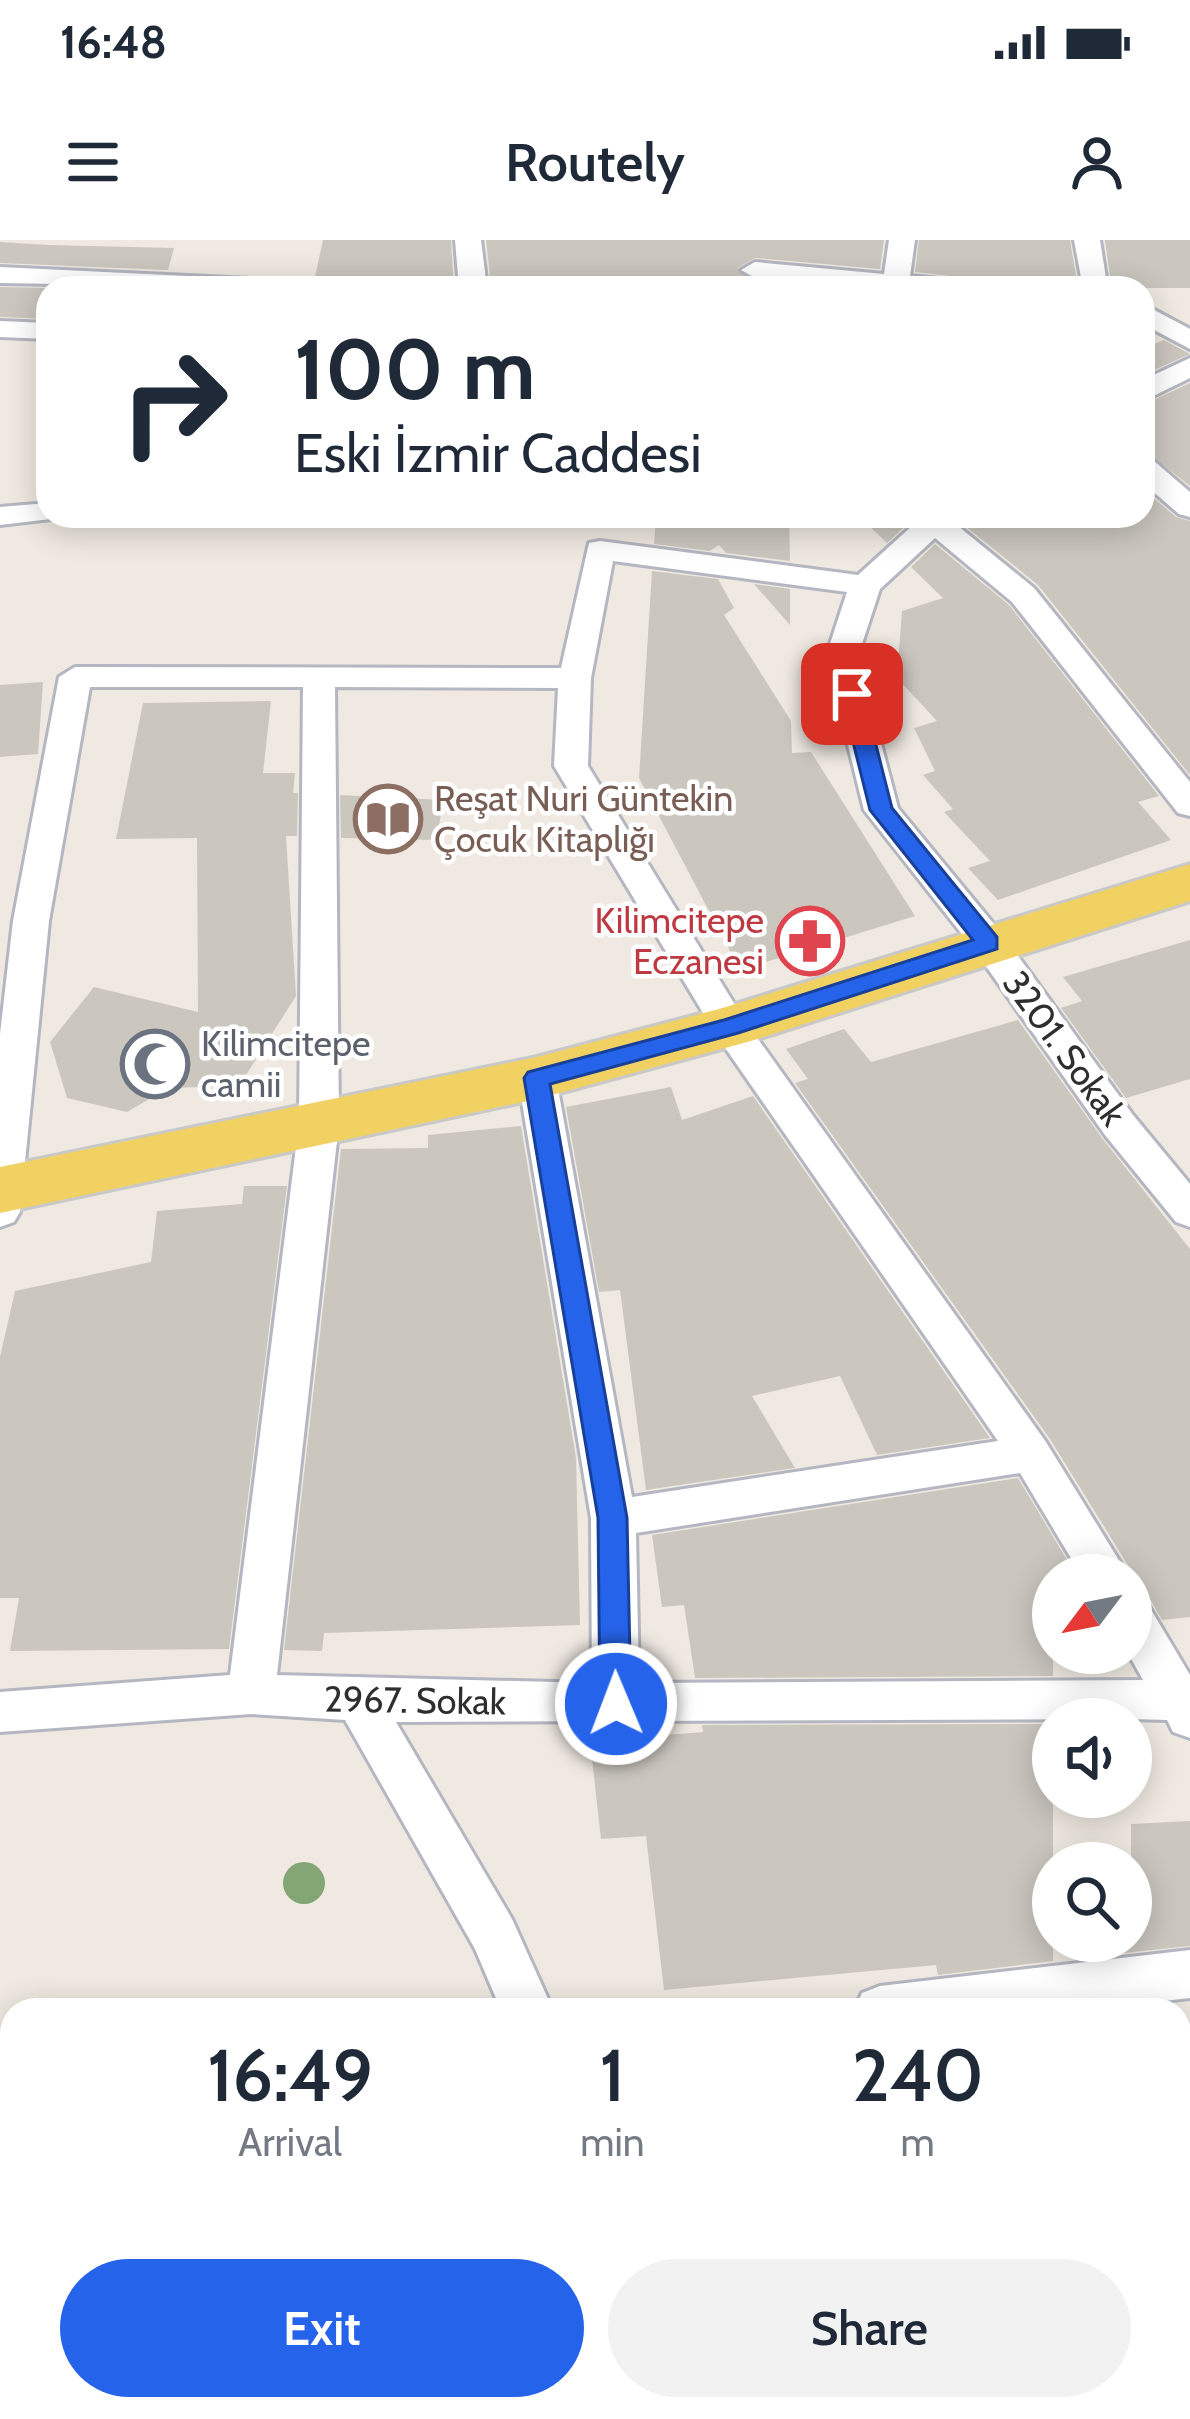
<!DOCTYPE html>
<meta charset="utf-8">
<style>
:root{--surface:#fff;--page:#f2f2f3;--text:#1f2937;--muted:#747a83;--accent:#2563eb}
body{margin:0;font-family:Cabin,sans-serif;background:var(--page);color:var(--text);height:100vh;display:flex;flex-direction:column;font-size:45px;white-space:nowrap}
*{box-sizing:border-box;margin:0}
p{font-size:39px;color:var(--muted)}
.icon{flex:none;width:66px;height:66px;fill:none;stroke:currentColor;stroke-width:2;stroke-linecap:round;stroke-linejoin:round}
.map{position:relative;flex:1;overflow:hidden}
.sheet{position:absolute;left:0px;top:1758px;width:1191px;height:423px;display:flex;flex-direction:column;background:var(--surface);border-radius:36px 36px 0 0;box-shadow:0 6px 30px #0003}
.sheet>*{flex:none}
.top-card{position:absolute;left:36px;top:36px;width:1119px;height:252px;border-radius:36px;box-shadow:0 6px 30px #0003;background:#fff;color:var(--text);overflow:hidden}
.needle{width:78px;rotate:238deg}
.tools{position:absolute;left:1032px;top:1314px;display:grid;gap:24px}
.tools a{display:grid;place-items:center;width:120px;height:120px;border-radius:50%;background:var(--surface);box-shadow:0 6px 30px #0003;font-size:60px}
.pin{position:absolute;display:grid;place-items:center;width:102px;height:102px;color:#fff;margin:-51px;border-radius:24px;box-shadow:0 6px 18px #0006}
.me{position:absolute;width:132px;margin:-66px;rotate:359deg;stroke-linejoin:round;filter:drop-shadow(0 0 9px #0008)}
.turn{display:flex;align-items:center;gap:42px;height:252px;padding:0 60px;font-size:54px}
.turn .icon{width:156px;height:156px;stroke-width:2.5}
.turn b{display:block;font-size:84px;line-height:102px}
.eta{display:flex;justify-content:space-evenly;align-items:center;height:204px;text-align:center}
.eta b{font-size:72px;font-weight:600;line-height:84px}
.action{display:flex;gap:24px;margin-top:auto;padding:24px 60px}
.action a{flex:1;height:138px;border-radius:72px;background:var(--accent);color:#fff;font-size:48px;font-weight:600;line-height:138px;text-align:center}
.action a+a{background:var(--page);color:var(--text)}
.status{display:flex;justify-content:space-between;align-items:center;height:84px;padding:0 60px;background:var(--surface);direction:ltr}
.status svg{height:33px;fill:currentColor}
header{display:flex;justify-content:space-between;align-items:center;height:156px;padding:0 60px;background:var(--surface);font-size:54px;font-weight:600}
.map>svg:first-child{display:block}
</style>
<div class="status"><b>16:48</b><svg viewBox="0 0 49 12"><path d="M0 12V9h3v3zM5 12V6h3v6zM10 12V3h3v9zM15 12V0h3v12zM26 1h20v11H26zM47 4h2v5h-2z"/></svg></div>
<header><svg class="icon" aria-label="menu" viewBox="0 0 24 24"><path d="M4 6h16M4 12h16M4 18h16"/></svg>Routely<svg class="icon" aria-label="person" viewBox="0 0 24 24"><circle cx="12" cy="8" r="4"/><path d="M4 21q1-7 8-7t8 7"/></svg></header>
<div class="map">
<svg width="1190" height="2179" viewBox="0 0 1190 2179">
<rect width="100%" height="100%" fill="#efe9e1"/>
<g fill="#cbc7bf">
<path d="M323 0H451L454 48 314 42Z"/>
<path d="M486 0H884L880 29 755 18 737 28 755 42 813 48 491 45Z"/>
<path d="M919 0H1070L1078 48H967L949 36 915 32Z"/>
<path d="M1105 0H1190V48H1122L1110 36Z"/>
<path d="M0 2 48 5 174 8 168 30 0 23Z"/>
<path d="M0 47 48 48V79L0 77Z"/>
<path d="M1164 100 1190 114 1143 135V108Z"/>
<path d="M1190 143V246L1143 209V165Z"/>
<path d="M1143 249 1176 277 1190 281V535L1038 345 959 281 961 276H1143Z"/>
<path d="M656 276H789L790 321 726 313 719 305 710 311 654 304Z"/>
<path d="M859 276H916L887 303Z"/>
<path d="M935 304 1009 365 1159 556 1138 562 1171 600 998 660 968 628 990 621 944 572 953 569 923 535 935 531 914 488 937 481 897 438 902 371 943 358 911 327Z"/>
<path d="M652 331 718 339 734 368 724 375 791 481 792 513 811 512 915 676 740 730 639 538Z"/>
<path d="M754 344 790 349V385Z"/>
<path d="M43 442 38 514 0 517V445Z"/>
<path d="M271 461 263 533H295L293 553H298L297 596H286L296 756 239 846 168 848 127 872 67 858 50 802 94 747 198 772 197 598 116 599 143 463Z"/>
<path d="M340 555 443 560 437 600 341 598Z"/>
<path d="M1190 700V839L1126 858 1061 768 1082 761 1063 737Z"/>
<path d="M1018 780 1102 898 1190 1009V1377L1162 1380 1151 1361 1141 1356 1134 1335 1050 1199 795 843 808 839 786 809 844 789 871 822Z"/>
<path d="M671 847 682 880 753 856 990 1198 877 1215 840 1136 752 1156 795 1228 646 1250 620 1050 599 1052 566 867Z"/>
<path d="M521 886 576 1218 580 1385 324 1393 322 1411 284 1410 341 909 428 908V895Z"/>
<path d="M244 946H287L229 1409 10 1411 19 1358H0V1117L15 1051 151 1022 157 971 242 964Z"/>
<path d="M1018 1238 1076 1335H1053V1436L695 1438 684 1365 662 1367 652 1295Z"/>
<path d="M1053 1484V1721L938 1735 936 1725 664 1750 646 1596 601 1599 590 1501 703 1492 702 1485Z"/>
<path d="M1190 1581V1706L1096 1716 1093 1701H1131V1584Z"/>
</g>
<g fill="none" stroke-linecap="round" stroke-linejoin="round">
<defs>
<g id="minor">
<path d="M455 0H481L487 48H459Z"/>
<path d="M889 0H915L910 36 949 40 963 48H861L755 38 741 30 755 22 884 34Z"/>
<path d="M1074 0H1100L1106 38 1118 48H1083Z"/>
<path d="M0 27 273 40 287 48 0 43Z"/>
<path d="M1143 64 1190 89V109L1143 84Z"/>
<path d="M0 81 48 83V99L0 97Z"/>
<path d="M1190 118V138L1143 161V140Z"/>
<path d="M1143 218 1154 221 1190 252V277L1179 274 1143 243Z"/>
<path d="M48 263V276L59 278 0 285V267Z"/>
<path d="M923 276H957L953 282 1034 348 1190 542V576L1178 573 1012 362 935 298 880 349 858 416 898 568 1002 694 1133 875 1190 944V987L1176 982 1105 895 976 712 864 570 826 416 847 352 613 321 591 438 588 526 743 778 1046 1202 1128 1335H1081L1020 1233 636 1293 639 1443 1143 1440 1128 1413 1131 1358 1147 1363 1190 1435V1498L1173 1492 1167 1480 1131 1479 396 1482 512 1679 553 1770H501L475 1709 345 1480 251 1474 0 1492V1452L230 1435 299 883 303 447H90L49 681 20 972 14 982 0 987V794L13 681 59 437 75 427 561 428 589 303 600 301 858 335ZM335 447 558 448 554 526 717 796 998 1201 632 1257 556 838 551 828 537 825 523 828 518 838 591 1278 592 1443 277 1435 339 883Z"/>
<path d="M1190 1710V1758L1086 1770H854L862 1753 880 1746Z"/>
<path d="M1190 2063V2119L1179 2120V2064Z"/>
<rect x="554" y="2169" width="58" height="10"/>
</g>
<path id="primary" d="M1190 624V661L751 801 537 859 0 973V927L537 817 719 769Z"/>
</defs>
<use href="#minor" stroke="#b4b7c1" stroke-width="6"/>
<use href="#primary" stroke="#c9c9c9" stroke-width="6"/>
<use href="#minor" fill="#fff" fill-rule="evenodd"/>
<use href="#primary" fill="#f2d163" fill-rule="evenodd"/>
</g>
<circle fill="#84a574" cx="304" cy="1643" r="21"/>
<path fill="#2563eb" stroke="#184099" stroke-width="3" d="M852 448 863 454 892 568 997 697V709L738 793 550 844 627 1278 631 1464 626 1473 616 1477 605 1473 600 1464 598 1278 524 838 528 832 724 780 973 700 870 570 841 454Z"/>
<defs>
<symbol id="library-ring" viewBox="-11 -11 22 22"><circle r="9.5" fill="#fff" stroke="#8d6e63" stroke-width="1.5"/><path d="M-6-4Q-3-5.5-.7-3.5V5Q-3 3-6 4ZM6-4Q3-5.5 .7-3.5V5Q3 3 6 4Z" fill="#8d6e63"/></symbol>
<symbol id="pharmacy-ring" viewBox="-11 -11 22 22"><circle r="9.5" fill="#fff" stroke="#e0444e" stroke-width="1.5"/><path d="M-2-6h4v4h4v4h-4v4h-4v-4h-4v-4h4Z" fill="#e0444e"/></symbol>
<symbol id="mosque-ring" viewBox="-11 -11 22 22"><circle r="9.5" fill="#fff" stroke="#6b7280" stroke-width="1.5"/><path d="M3.5-4.9A6 6 0 1 0 3.5 4.9A5 5 0 1 1 3.5-4.9Z" fill="#6b7280"/></symbol>
</defs>
<g fill-rule="evenodd">
<use href="#library-ring" x="350" y="541" width="76" height="76"/>
<use href="#pharmacy-ring" x="772" y="663" width="76" height="76"/>
<use href="#mosque-ring" x="117" y="786" width="76" height="76"/>
</g>
<g text-anchor="middle" dominant-baseline="central" stroke-width="9" stroke-linejoin="round" paint-order="stroke">
<g font-size="36" fill="#785e54" stroke="#fff" text-anchor="start">
<text x="434" y="558">Reşat Nuri Güntekin<tspan x="434" dy="41">Çocuk Kitaplığı</tspan></text>
</g>
<g font-size="36" fill="#be3a42" stroke="#fff" text-anchor="end">
<text x="764" y="680">Kilimcitepe<tspan x="764" dy="41">Eczanesi</tspan></text>
</g>
<g font-size="36" fill="#5b616d" stroke="#fff" text-anchor="start">
<text x="201" y="803">Kilimcitepe<tspan x="201" dy="41">camii</tspan></text>
</g>
<g font-size="36" fill="#2e2e2e" stroke="#fff">
<text transform="translate(1065 808) rotate(54)">3201. Sokak</text>
<text transform="translate(415 1460) rotate(1)">2967. Sokak</text>
</g>
</g>
</svg>
<div class="tools">
<a><svg class="needle" viewBox="-14 -14 28 28"><path d="M0-13l5 13h-10z" fill="#e53935"/><path d="M0 13l5-13h-10z" fill="#747a83"/></svg></a>
<a><svg class="icon" aria-label="sound" viewBox="0 0 24 24"><path d="M4 9h4l5-4v14l-5-4H4zM17 9q2 3 0 6"/></svg></a>
<a><svg class="icon" aria-label="search" viewBox="0 0 24 24"><circle cx="10" cy="10" r="6"/><path d="M15 15l6 6"/></svg></a>
</div>
<div class="pin" style="left:852px;top:454px;background:#d93025"><svg class="icon" aria-label="arrive" viewBox="0 0 24 24"><path d="M6 21V4h12l-3 4 3 4H6"/></svg></div>
<svg class="me" style="left:616px;top:1464px" viewBox="-20 -20 40 40"><circle r="17" fill="#2563eb" stroke="#fff" stroke-width="3"/><path d="M0-11L8 9 0 5-8 9z" fill="#fff"/></svg>
<div class="top-card">
<div class="turn"><svg class="icon" aria-label="right" viewBox="0 0 24 24"><path d="M7 20v-9h11M14 6l5 5-5 5"/></svg><div><b>100 m</b>Eski İzmir Caddesi</div></div>
</div>
<section class="sheet">
<div class="eta">
<div><b>16:49</b><p>Arrival</p></div>
<div><b>1</b><p>min</p></div>
<div><b>240</b><p>m</p></div>
</div>
<div class="action"><a>Exit</a><a>Share</a></div>
</section>
</div>
